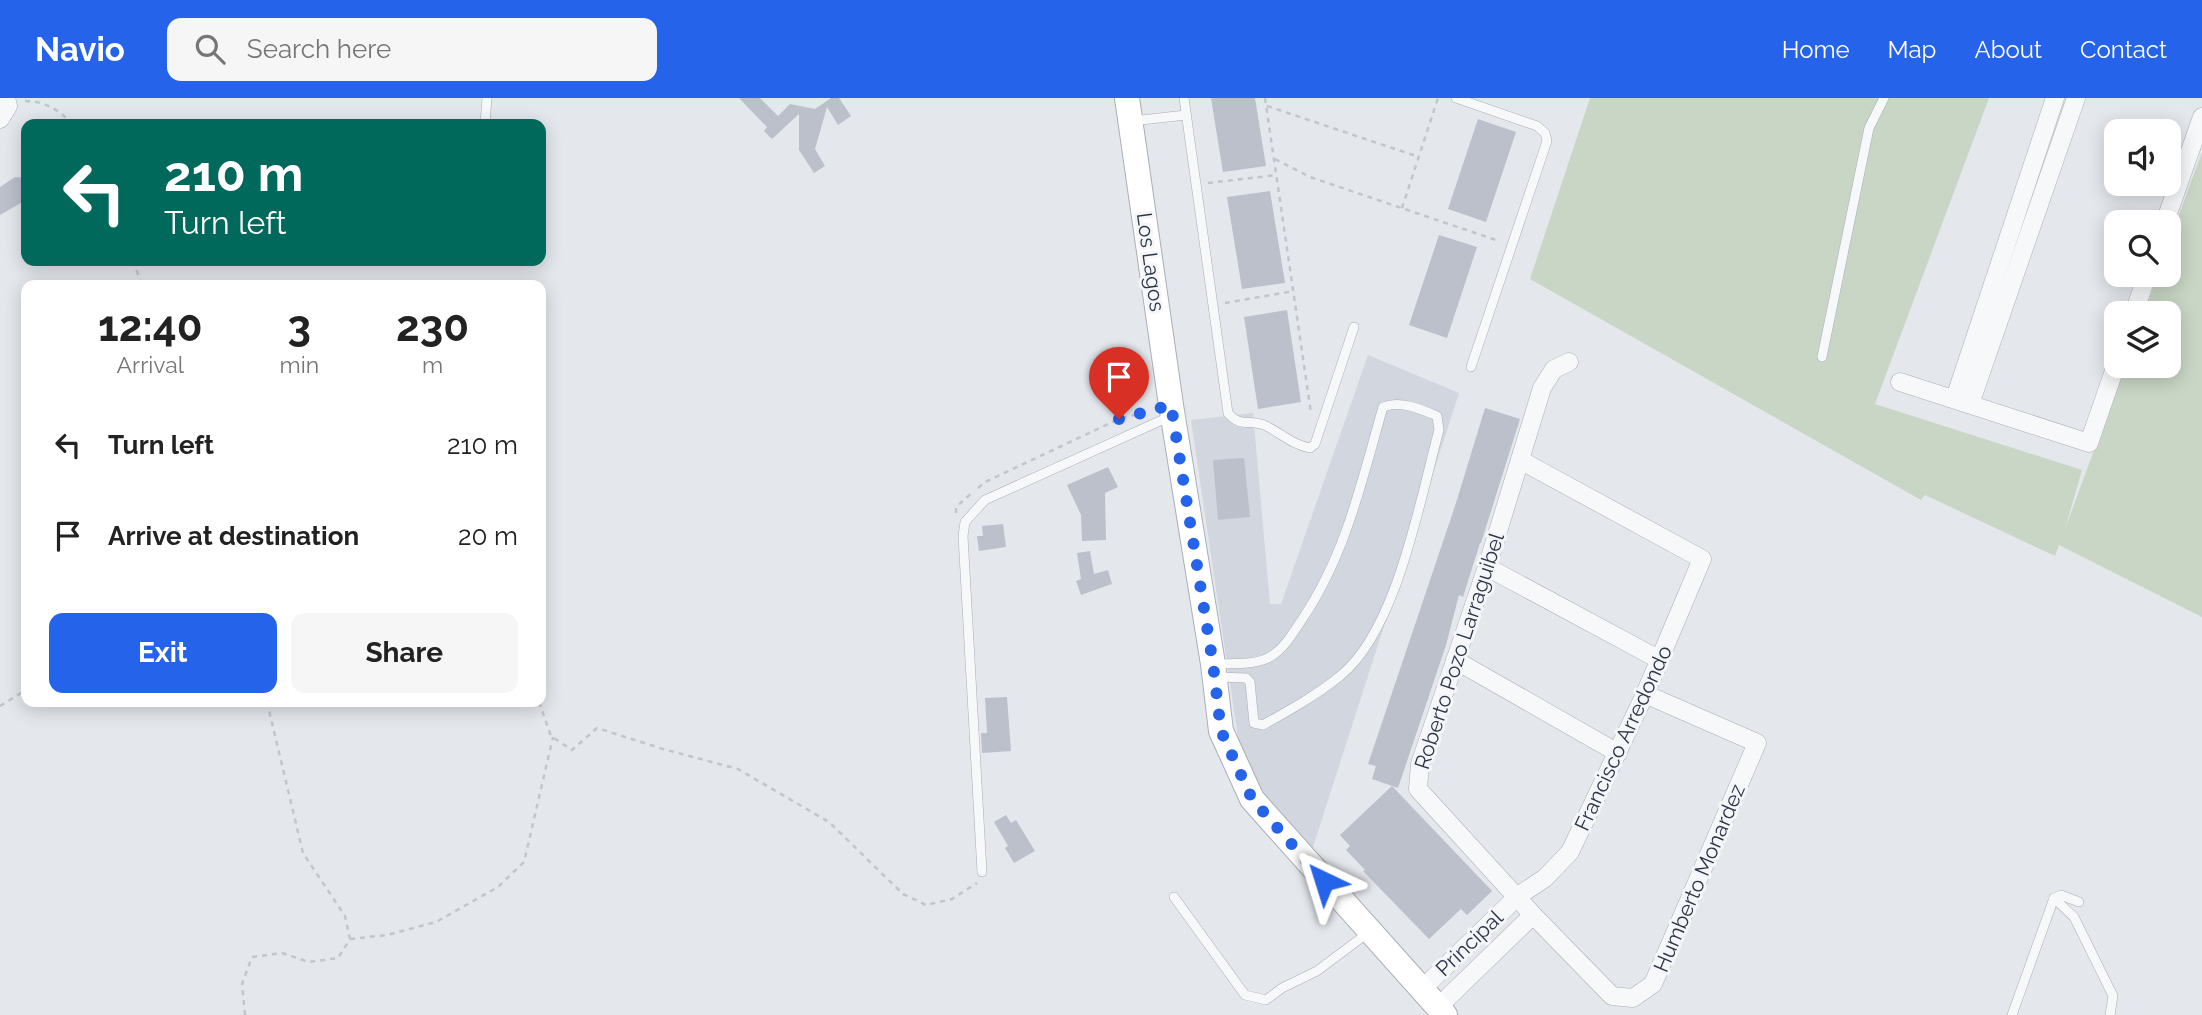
<!DOCTYPE html>
<style>
:root{--surface:#fff;--page:#f6f6f6;--text:#222;--muted:#767676;--accent:#2563eb}
body{margin:0;font-family:Raleway,sans-serif;background:var(--page);color:var(--text);height:100vh;display:flex;flex-direction:column;font-size:26px;white-space:nowrap}
*{box-sizing:border-box;margin:0}
p{font-size:23px;color:var(--muted)}
.icon{flex:none;width:38px;height:38px;fill:none;stroke:currentColor;stroke-width:2;stroke-linecap:round;stroke-linejoin:round}
.map{position:relative;flex:1;overflow:hidden}
.details{position:absolute;left:21px;top:182px;width:525px;height:427px;display:flex;flex-direction:column;background:var(--surface);border-radius:14px;box-shadow:0 4px 18px #0003}
.details>*{flex:none}
.top-card{position:absolute;left:21px;top:21px;width:525px;height:147px;border-radius:14px;box-shadow:0 4px 18px #0003;background:#00695c;color:#fff;overflow:hidden}
.controls{position:absolute;left:2104px;top:21px;display:grid;gap:14px}
.controls a{display:grid;place-items:center;width:77px;height:77px;border-radius:14px;background:var(--surface);box-shadow:0 4px 18px #0003;font-size:35px}
.pin{position:absolute;display:grid;place-items:center;width:60px;height:60px;color:#fff;margin:-72px -30px;border-radius:50% 50% 50% 0;rotate:-45deg;box-shadow:0 0 7px #0007}
.pin .icon{rotate:45deg}
.me{position:absolute;width:77px;margin:-38px;rotate:319deg;stroke-linejoin:round;filter:drop-shadow(0 0 5px #0008)}
.turn{display:flex;align-items:center;gap:24px;height:147px;padding:0 28px;font-size:32px}
.turn .icon{width:91px;height:91px;stroke-width:2.5}
.turn b{display:block;font-size:49px;line-height:60px}
.eta{display:flex;justify-content:space-evenly;align-items:center;height:119px;text-align:center}
.eta b{font-size:42px;font-weight:700;line-height:49px}
.primary-button{display:flex;gap:14px;margin-top:auto;padding:14px 28px}
.primary-button a{flex:1;height:80px;border-radius:14px;background:var(--accent);color:#fff;font-size:28px;font-weight:700;line-height:80px;text-align:center}
.primary-button a+a{background:var(--page);color:var(--text)}
ul{padding:0;list-style:none}
li{display:flex;align-items:center;gap:21px;height:91px;padding:0 28px}
li div{flex:1}
li b{display:block;font-size:26px}
li em{font-style:normal}
header{display:flex;align-items:center;gap:42px;box-sizing:border-box;height:98px;padding:0 35px;background:var(--accent);color:#fff}
header strong{font-size:33px}
nav{display:flex;gap:38px;margin-inline-start:auto;font-size:24px}
.search{width:490px;height:63px;background:var(--page);display:flex;align-items:center;gap:18px;box-sizing:border-box;padding:0 24px;border-radius:14px;color:var(--muted);font-size:26px}
.map>svg:first-child{display:block}
</style>
<header>
<strong>Navio</strong>
<div class="search"><svg class="icon" aria-label="search" viewBox="0 0 24 24"><circle cx="10" cy="10" r="6"/><path d="M15 15l6 6"/></svg>Search here</div>
<nav><a>Home</a><a>Map</a><a>About</a><a>Contact</a></nav>
</header>
<div class="map">
<svg width="2202" height="917" viewBox="0 0 2202 917">
<rect width="100%" height="100%" fill="#e4e7ec"/>
<path fill="#d2d6de" d="M1368 257 1459 295 1312 752 1262 697 1240 653 1191 322 1253 315 1270 506H1281Z"/>
<path fill="#c9d6c5" d="M1590 0H1989L1875 306 2082 372 2065 431 2125 268H2168V215H2144L2158 177H2168V147L2202 54V519L2059 447 2055 458 1925 397 1921 402 1530 181Z"/>
<g fill="#bbc0ca">
<path d="M739 0H760L778 18 790 6 815 11 831 0H839L851 18 838 27 827 9 815 51 825 68 814 75 799 52V16L772 41 764 33 767 29Z"/>
<path d="M1211 0H1255L1266 68 1223 74Z"/>
<path d="M1478 21 1516 34 1486 124 1448 111Z"/>
<path d="M15 79 26 80V102L0 117V89Z"/>
<path d="M1270 93 1285 185 1242 191 1227 99Z"/>
<path d="M1439 137 1477 149 1447 240 1409 227Z"/>
<path d="M1287 212 1301 304 1258 311 1244 219Z"/>
<path d="M1485 310 1520 321 1481 445H1480L1463 499 1459 497 1446 547 1398 690 1372 681 1376 668 1368 666 1456 405Z"/>
<path d="M1244 360 1250 419 1218 422 1213 362Z"/>
<path d="M1108 369 1118 389 1105 395 1106 442 1082 443 1081 417 1067 387Z"/>
<path d="M1003 426 1006 449 979 453 977 438H983L982 428Z"/>
<path d="M1090 453 1094 476 1108 472 1112 486 1081 497 1076 483 1081 481 1077 455Z"/>
<path d="M1007 599 1011 653 982 655 981 635H987L985 600Z"/>
<path d="M1392 688 1492 793 1467 817 1461 811 1429 841 1363 773 1365 772 1346 752 1350 748 1340 737Z"/>
<path d="M1006 717 1011 725 1016 722 1035 753 1014 765 1005 750 1008 748 994 724Z"/>
</g>
<g fill="none" stroke-linecap="round" stroke-linejoin="round">
<defs>
<g id="lane">
<path d="M1184 0 1228 315C1241 330 1248 321 1264 327 1280 334 1292 347 1310 350L1315 346 1354 229"/>
<path d="M1456 0 1537 28 1545 35 1547 43 1471 269"/>
<path d="M1132 23 1186 17"/>
<path d="M485 26 487 0"/>
<path d="M1822 259 1869 30 1884 0"/>
<path d="M1215 566C1233 565 1257 568 1273 557 1286 548 1294 533 1303 520 1346 456 1362 382 1383 309 1400 302 1421 311 1437 318L1439 332C1420 401 1397 533 1340 578 1317 597 1288 613 1263 627L1254 625 1250 584 1246 580 1218 579"/>
<path d="M982 774 963 438 965 424 985 402 1171 318"/>
<path d="M1174 799 1245 897 1266 902 1282 890 1317 873 1369 834"/>
<path d="M2054 800 2074 819 2113 898 2110 917"/>
<path d="M2054 800 2061 797 2079 804"/>
<path d="M2012 917 2054 800"/>
</g>
<g id="street">
<path d="M0 21 8 8 6 0"/>
<path d="M2165 124 2202 19"/>
<path d="M2134 215 2147 177"/>
<path d="M1569 264 1554 271 1542 290 1487 469 1420 666 1418 691 1533 817 1612 898 1633 900 1653 886 1757 645 1645 596"/>
<path d="M1900 284 2089 345 2116 267"/>
<path d="M1955 300 2055 0"/>
<path d="M1970 306 2076 0"/>
<path d="M1487 469 1660 562"/>
<path d="M1455 562 1618 655"/>
<path d="M1421 892 1518 798 1545 780 1570 754 1645 596 1702 461 1520 362"/>
<path d="M1437 910 1533 817"/>
</g>
<path id="secondary" d="M1127 0 1171 307 1213 566 1221 633 1252 701 1445 917"/>
</defs>
<use href="#lane" stroke="#a9aeb7" stroke-width="10"/>
<use href="#street" stroke="#a9aeb7" stroke-width="19"/>
<use href="#secondary" stroke="#a9aeb7" stroke-width="26"/>
<g stroke="#c2c5cb" stroke-width="2.5" stroke-dasharray="5 5" stroke-linecap="butt">
<path d="M1265 0 1311 315"/>
<path d="M25 3C46 3 58 12 73 26"/>
<path d="M1267 8 1419 59"/>
<path d="M1275 61 1310 79 1499 143"/>
<path d="M1208 85 1277 77"/>
<path d="M1402 110 1438 0"/>
<path d="M133 163 142 187"/>
<path d="M1225 205 1294 193"/>
<path d="M978 390 985 384 1119 321 1146 314"/>
<path d="M956 415V409L973 394"/>
<path d="M539 604 551 638 572 652 597 630 663 651 738 671 829 724 903 796 926 807 952 801 977 785"/>
<path d="M0 608 26 592"/>
<path d="M350 841 387 837 436 824 498 789 524 764 553 639"/>
<path d="M245 917 242 886 252 859 282 855 309 864 338 860 350 841 345 818 303 755 267 604"/>
</g>
<use href="#lane" stroke="#f7f8fa" stroke-width="9"/>
<use href="#street" stroke="#f7f8fa" stroke-width="18"/>
<use href="#secondary" stroke="#fff" stroke-width="24"/>
</g>
<g fill="none" stroke-linecap="round" stroke-linejoin="round">
<path stroke="#2563eb" stroke-width="12" stroke-dasharray="0 21.6" d="M1119 321 1171 307 1213 566 1221 633 1252 701 1324 783"/>
</g>
<g text-anchor="middle" dominant-baseline="central" stroke-width="6" stroke-linejoin="round" paint-order="stroke">
<g font-size="21" fill="#2b3445" stroke="#f4f6f9">
<text transform="translate(1151 164) rotate(82)">Los Lagos</text>
<text transform="translate(1459 553) rotate(-72)">Roberto Pozo Larraguibel</text>
<text transform="translate(1623 640) rotate(-65)">Francisco Arredondo</text>
<text transform="translate(1699 780) rotate(-67)">Humberto Monardez</text>
<text transform="translate(1469 845) rotate(-44)">Principal</text>
</g>
</g>
</svg>
<div class="controls">
<a><svg class="icon" aria-label="sound" viewBox="0 0 24 24"><path d="M4 9h4l5-4v14l-5-4H4zM17 9q2 3 0 6"/></svg></a>
<a><svg class="icon" aria-label="search" viewBox="0 0 24 24"><circle cx="10" cy="10" r="6"/><path d="M15 15l6 6"/></svg></a>
<a><svg class="icon" aria-label="layers" viewBox="0 0 24 24"><path d="M12 4l9 5-9 5-9-5zM3 14l9 5 9-5"/></svg></a>
</div>
<div class="pin" style="left:1119px;top:321px;background:#d93025"><svg class="icon" aria-label="arrive" viewBox="0 0 24 24"><path d="M6 21V4h12l-3 4 3 4H6"/></svg></div>
<svg class="me" style="left:1324px;top:783px" viewBox="-20 -20 40 40"><path d="M0-17L14 15 0 8-14 15z" fill="#2563eb" stroke="#fff" stroke-width="4"/></svg>
<div class="top-card">
<div class="turn"><svg class="icon" aria-label="left" viewBox="0 0 24 24"><path d="M17 20v-9H6M10 6l-5 5 5 5"/></svg><div><b>210 m</b>Turn left</div></div>
</div>
<section class="details">
<div class="eta">
<div><b>12:40</b><p>Arrival</p></div>
<div><b>3</b><p>min</p></div>
<div><b>230</b><p>m</p></div>
</div>
<ul>
<li><svg class="icon" aria-label="left" viewBox="0 0 24 24"><path d="M17 20v-9H6M10 6l-5 5 5 5"/></svg><div><b>Turn left</b></div><em>210 m</em></li>
<li><svg class="icon" aria-label="arrive" viewBox="0 0 24 24"><path d="M6 21V4h12l-3 4 3 4H6"/></svg><div><b>Arrive at destination</b></div><em>20 m</em></li>
</ul>
<div class="primary-button"><a>Exit</a><a>Share</a></div>
</section>
</div>
